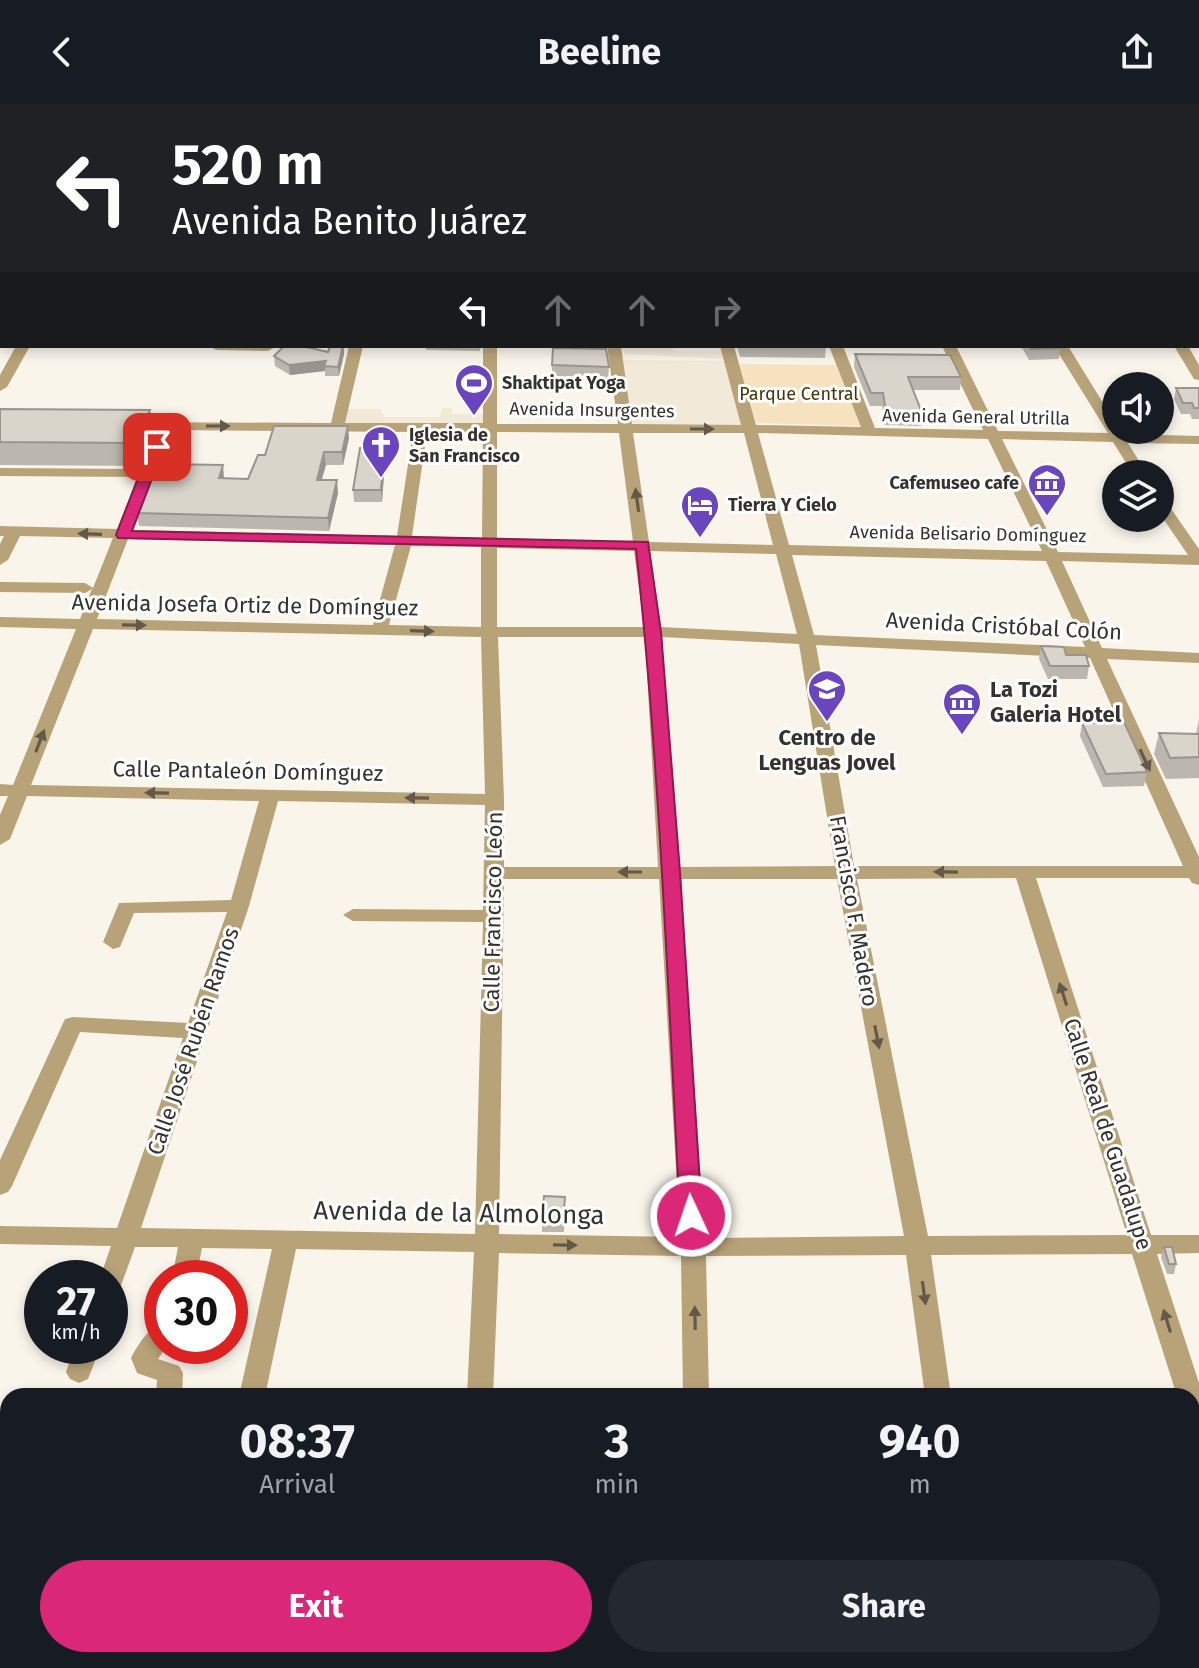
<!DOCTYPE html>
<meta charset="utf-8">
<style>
:root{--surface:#171b24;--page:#242831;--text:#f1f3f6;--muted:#9ea1a6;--accent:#db2777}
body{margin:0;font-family:"Fira Sans",sans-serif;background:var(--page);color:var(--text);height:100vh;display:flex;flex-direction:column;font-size:30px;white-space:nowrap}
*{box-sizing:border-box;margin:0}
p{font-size:26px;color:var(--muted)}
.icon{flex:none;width:44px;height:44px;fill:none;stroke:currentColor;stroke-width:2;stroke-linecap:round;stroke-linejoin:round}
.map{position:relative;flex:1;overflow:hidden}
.sheet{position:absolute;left:0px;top:1284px;width:1200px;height:280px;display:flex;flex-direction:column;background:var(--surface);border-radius:24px 24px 0 0;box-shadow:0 4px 12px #0003}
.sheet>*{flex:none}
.top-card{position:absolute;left:0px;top:0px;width:1200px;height:244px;box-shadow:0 4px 12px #0003;background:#202124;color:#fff;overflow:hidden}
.buttons{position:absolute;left:1102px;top:268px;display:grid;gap:16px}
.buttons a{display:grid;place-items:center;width:72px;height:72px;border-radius:50%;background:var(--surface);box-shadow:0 4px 12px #0003;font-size:40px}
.speed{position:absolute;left:24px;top:1156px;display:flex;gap:16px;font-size:40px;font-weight:700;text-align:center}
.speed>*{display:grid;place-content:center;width:104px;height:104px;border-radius:50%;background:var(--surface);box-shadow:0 4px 12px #0003;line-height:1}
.speed small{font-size:20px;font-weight:400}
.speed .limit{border:12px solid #d22;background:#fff;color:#111}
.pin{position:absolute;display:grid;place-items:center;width:68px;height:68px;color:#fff;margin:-34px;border-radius:16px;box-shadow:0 4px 12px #0006}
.me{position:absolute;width:88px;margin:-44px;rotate:357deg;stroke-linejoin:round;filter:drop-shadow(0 0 6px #0008)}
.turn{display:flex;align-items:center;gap:28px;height:168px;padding:0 40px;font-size:36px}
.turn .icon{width:104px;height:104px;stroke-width:2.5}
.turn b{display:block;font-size:56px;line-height:68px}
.lanes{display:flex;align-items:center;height:76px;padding:0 40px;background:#0003;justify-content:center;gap:40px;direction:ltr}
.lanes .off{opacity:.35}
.eta{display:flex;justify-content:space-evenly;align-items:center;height:136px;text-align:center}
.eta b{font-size:48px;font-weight:700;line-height:56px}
.cta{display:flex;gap:16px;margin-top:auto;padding:16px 40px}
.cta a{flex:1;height:92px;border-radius:48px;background:var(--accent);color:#fff;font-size:32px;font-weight:700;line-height:92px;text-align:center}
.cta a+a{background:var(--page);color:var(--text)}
header{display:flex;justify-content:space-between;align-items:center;height:104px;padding:0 40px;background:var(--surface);font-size:36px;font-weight:700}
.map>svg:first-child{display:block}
</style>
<header><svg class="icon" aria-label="back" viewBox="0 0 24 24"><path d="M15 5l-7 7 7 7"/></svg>Beeline<svg class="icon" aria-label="share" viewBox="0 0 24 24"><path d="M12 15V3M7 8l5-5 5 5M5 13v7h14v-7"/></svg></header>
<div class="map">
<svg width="1199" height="1564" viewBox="0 0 1199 1564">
<rect width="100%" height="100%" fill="#faf5eb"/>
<g fill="#f2e9d8">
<path d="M622 242H672L674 247H723L724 255 624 250Z"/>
<path d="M623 256 731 257 744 322H630Z"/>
<path d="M442 304H452V310H484L483 320 342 321 346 305H380L384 313H440Z"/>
</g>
<path fill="#f6e2be" d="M739 260 840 261 861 322 756 319Z"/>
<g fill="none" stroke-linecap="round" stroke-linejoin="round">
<g fill="#f1d39b" fill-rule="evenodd">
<path d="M994 0H1008L1010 2H996Z"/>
<rect x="1198" y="69" width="1" height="8"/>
</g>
<g fill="#b8a278" fill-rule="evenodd">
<path d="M538 0H550L551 2H539Z"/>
<path d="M823 0H833L834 2H824Z"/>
<path d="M909 0H920L921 2H910Z"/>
<path d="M1067 0H1077L1078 2H1068Z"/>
<rect x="1198" y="24" width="1" height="6"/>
<path d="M0 41H2L0 51Z"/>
<rect x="0" y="105" width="2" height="6"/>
<rect x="0" y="135" width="2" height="8"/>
<rect x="0" y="190" width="2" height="8"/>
<path d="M0 235 2 242H6L0 243Z"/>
<path d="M16 242H30L7 283 0 287V271Z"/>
<path d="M209 242H274L275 243 268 247 216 246Z"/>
<path d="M349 242H363L345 319H483V242H497V320H618L607 242H621L632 320 741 321 720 242H734L756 321 861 323 829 242H843L875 324 983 326 942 242H956L998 327 1108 329 1054 242H1068L1116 320V326L1122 330 1199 332V340L1128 339 1147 370H1133L1113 338 1002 335 1058 448 1188 451 1160 410V394L1165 396 1199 445V461L1062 457 1102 544 1199 549V559L1107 555 1199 753V781L1192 779 1189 774H1036L1151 1131H1199V1149L1157 1150 1199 1279V1334L1192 1332V1292H1177L1132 1150 931 1151 951 1292H925L906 1151 706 1152 709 1292H683L681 1152 499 1149 493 1292H467L474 1148 296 1145 265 1292H239L272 1145 202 1144 196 1174H172L178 1143H135L119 1187 110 1190V1174H100L111 1142 0 1140V1122L117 1124 183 934 80 928 12 1082 8 1088 0 1091V1056L65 915 73 913 188 919 227 808 134 809 120 843 113 845 103 838 119 799 231 796 259 697 27 692 10 735 0 741V711L8 692H0V680L13 681 76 525 0 523V513L80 515 92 485 85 489 0 488V478L85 479 93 484 113 434 20 432 8 456 0 461V440L4 432H0V422L117 425 138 373 0 372V364L142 365 157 326 122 325V319L127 318 331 319ZM171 326 413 328 397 432 132 426ZM427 328H483L482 434 412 432ZM497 328 619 329 633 438 497 434ZM633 329H744L773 441 649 438ZM758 329 988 335 1042 447 789 441ZM128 435 395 441 373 521 97 515ZM411 442 481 443V523L389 521ZM497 444 634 447 644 523H497ZM650 447 776 450 797 530 661 523ZM792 451 1046 457 1085 543 814 531ZM93 525 481 533 485 690 31 681ZM498 533H645L658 763H504V696ZM662 533 799 540 835 762 678 763ZM816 541 1090 554 1183 762H854ZM278 697 485 701 483 806 353 805 343 811 353 817 483 818 475 1130 141 1124 249 802ZM1016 774 1127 1131 928 1132 857 775ZM504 775H659L680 1133 499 1130ZM679 775H837L904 1132 705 1134Z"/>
<path d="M1174 242H1188L1199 261V276L1194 275Z"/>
<path d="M162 1219V1242H167L158 1255 179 1262 183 1269 182 1292H156L157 1276 137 1269 131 1254C138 1241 148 1224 162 1219Z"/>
<path d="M75 1242H101L88 1275 79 1279 70 1275 66 1268Z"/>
<path d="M8 1547V1556H34L32 1564H2Z"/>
<path d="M454 1556H484L483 1564H453Z"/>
<rect x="688" y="1556" width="30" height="8"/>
<path d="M960 1556H990L992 1564H962Z"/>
</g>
<g fill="#7e5e14" fill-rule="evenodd">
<path d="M7 0H19L6 2Z"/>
<rect x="647" y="0" width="10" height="2"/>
<path d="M749 0H759L760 2H750Z"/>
<rect x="1198" y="155" width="1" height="8"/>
<rect x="1198" y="217" width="1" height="8"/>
</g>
</g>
<g fill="#bbb7af">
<path d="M330 242H344V250L339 272H325V267L290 271 275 262 274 252 328 248Z"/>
<path d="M426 242H481L480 247 426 246Z"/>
<path d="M737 242H826L825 254 740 253Z"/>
<path d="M1021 242H1059L1060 244 1059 255 1029 256Z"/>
<path d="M855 250 961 273 960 286H913L922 309 921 322 885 321 882 302H870L854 263Z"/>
<path d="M552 261 609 263 608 274 552 272Z"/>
<path d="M1176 284H1199V315H1192L1190 310H1181L1174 295Z"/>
<path d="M0 305 150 306 154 328 140 362 0 361Z"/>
<path d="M349 334 343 361H326L321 376 338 389 329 427 139 422 137 409 224 375H248L265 351Z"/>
<path d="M384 344 385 356 382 398H354L353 386Z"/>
<path d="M1041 542 1066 551 1089 562 1087 575H1048L1039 555Z"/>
<path d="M1199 615V674L1166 675 1154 650 1159 629 1196 630Z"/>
<path d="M1082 619 1147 668 1144 682 1103 683 1080 632Z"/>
<path d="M565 1093 564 1128H542V1118Z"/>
<path d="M1164 1143 1176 1160 1174 1170H1167L1161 1153Z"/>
<path d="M812 1556H954L953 1564 812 1559Z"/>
</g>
<g fill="#99958e">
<path d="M343 242 344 250 339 272 338 263Z"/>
<path d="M326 257 325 267 290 271 289 261Z"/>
<path d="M150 306 154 328 140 362 136 339Z"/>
<path d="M348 322 349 334 343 361 342 348Z"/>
<path d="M384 344 385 356 382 398 381 386Z"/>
<path d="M324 348 326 361 318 389 317 376Z"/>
<path d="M223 361 224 374 220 387 219 374Z"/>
<path d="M337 376 338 389 329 427 328 414Z"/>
</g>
<g fill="#dad5cb" stroke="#99958e" stroke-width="2">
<path d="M284 242H302L328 248 330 242H343L338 263 324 262 326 257 289 261 274 252Z"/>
<path d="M741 242H826V243Z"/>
<path d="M1029 242H1059L1060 244 1031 245Z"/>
<path d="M553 244 606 245 609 263 552 261Z"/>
<path d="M855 250 950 251 961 273H908L922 309 886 308 883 289H871Z"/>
<path d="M1176 284H1199V304H1194L1192 299H1183Z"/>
<path d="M0 305 150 306 136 339 0 338Z"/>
<path d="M274 322H348L342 348H324L317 376H337L328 414 137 409 149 375 156 374 162 360 223 361 219 374 248 375 258 351H265Z"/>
<path d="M360 344H384L381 386H353Z"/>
<path d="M1041 542 1064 543 1066 551H1086L1089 562H1050Z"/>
<path d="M1124 618 1147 668 1106 670 1082 619Z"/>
<path d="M1159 629 1199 630V653L1170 654Z"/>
<path d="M544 1092 565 1093 563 1118H542Z"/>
<path d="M1164 1143H1172L1176 1160H1169Z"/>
</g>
<defs><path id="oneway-solid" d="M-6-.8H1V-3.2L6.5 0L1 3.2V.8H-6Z" transform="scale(2)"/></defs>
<g fill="#625949">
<use href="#oneway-solid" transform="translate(218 322)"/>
<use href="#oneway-solid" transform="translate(702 325)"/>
<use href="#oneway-solid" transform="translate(637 396) rotate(-98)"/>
<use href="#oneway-solid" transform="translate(90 430) rotate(-178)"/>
<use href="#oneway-solid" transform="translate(134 521) rotate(1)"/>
<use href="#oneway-solid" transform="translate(422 527) rotate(2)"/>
<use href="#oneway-solid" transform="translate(40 637) rotate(-69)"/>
<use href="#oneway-solid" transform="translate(1145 656) rotate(65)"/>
<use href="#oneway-solid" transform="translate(157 689) rotate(-179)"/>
<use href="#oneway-solid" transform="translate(417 694) rotate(-179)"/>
<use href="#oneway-solid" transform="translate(630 768) rotate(180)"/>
<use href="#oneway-solid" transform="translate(946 768) rotate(-179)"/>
<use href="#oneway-solid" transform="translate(1063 890) rotate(-108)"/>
<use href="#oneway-solid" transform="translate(877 933) rotate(79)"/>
<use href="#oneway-solid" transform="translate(565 1141) rotate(1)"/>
<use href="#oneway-solid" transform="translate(924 1189) rotate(82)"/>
<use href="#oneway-solid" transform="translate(695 1214) rotate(-91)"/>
<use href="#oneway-solid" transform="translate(1167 1217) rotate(-107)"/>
</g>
<path fill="#db2777" stroke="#8e194d" stroke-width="2" d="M157 339 164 343 132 427 648 438 661 528 680 768 702 1112 699 1117 691 1120 683 1117 680 1112C668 889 660 666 636 445L118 434 116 431 150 343Z"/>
<defs>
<symbol id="stadium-pin" viewBox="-11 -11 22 30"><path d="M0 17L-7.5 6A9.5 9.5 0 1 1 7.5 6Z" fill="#6b45bd" stroke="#fff"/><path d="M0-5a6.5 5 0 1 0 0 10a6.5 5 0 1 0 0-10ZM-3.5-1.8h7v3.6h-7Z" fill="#fff"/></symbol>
<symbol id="church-pin" viewBox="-11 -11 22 30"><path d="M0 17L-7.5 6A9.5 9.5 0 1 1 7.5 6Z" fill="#6b45bd" stroke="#fff"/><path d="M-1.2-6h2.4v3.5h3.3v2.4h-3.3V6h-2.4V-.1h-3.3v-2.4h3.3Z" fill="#fff"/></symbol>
<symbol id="museum-pin" viewBox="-11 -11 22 30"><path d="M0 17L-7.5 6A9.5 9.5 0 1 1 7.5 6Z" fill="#6b45bd" stroke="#fff"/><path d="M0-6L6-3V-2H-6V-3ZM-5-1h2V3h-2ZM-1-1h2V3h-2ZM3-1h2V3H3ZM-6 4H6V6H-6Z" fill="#fff"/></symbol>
<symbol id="hotel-pin" viewBox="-11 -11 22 30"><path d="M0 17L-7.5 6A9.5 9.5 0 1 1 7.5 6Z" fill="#6b45bd" stroke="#fff"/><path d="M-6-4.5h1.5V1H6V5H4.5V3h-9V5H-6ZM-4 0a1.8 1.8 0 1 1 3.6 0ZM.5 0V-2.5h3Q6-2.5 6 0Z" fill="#fff"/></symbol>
<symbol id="school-pin" viewBox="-11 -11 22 30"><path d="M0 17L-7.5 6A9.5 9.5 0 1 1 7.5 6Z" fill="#6b45bd" stroke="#fff"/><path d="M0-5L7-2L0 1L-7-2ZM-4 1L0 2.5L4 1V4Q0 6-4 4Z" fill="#fff"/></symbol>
</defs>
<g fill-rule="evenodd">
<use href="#stadium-pin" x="452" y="257" width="44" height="60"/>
<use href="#church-pin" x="359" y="319" width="44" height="60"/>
<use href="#museum-pin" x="1025" y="357" width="44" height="60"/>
<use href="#hotel-pin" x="678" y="379" width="44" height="60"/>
<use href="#school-pin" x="805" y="563" width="44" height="60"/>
<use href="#museum-pin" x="940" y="576" width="44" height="60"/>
</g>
<g text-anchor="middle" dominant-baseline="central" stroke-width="6" stroke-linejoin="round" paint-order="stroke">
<g font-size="18" font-weight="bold" fill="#34322f" stroke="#fff" text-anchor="start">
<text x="502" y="279">Shaktipat Yoga</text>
<text x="409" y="331">Iglesia de<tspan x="409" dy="21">San Francisco</tspan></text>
<text x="1019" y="379" text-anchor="end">Cafemuseo cafe</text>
<text x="728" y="401">Tierra Y Cielo</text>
</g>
<g font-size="18" fill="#483405" stroke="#fff">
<text x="799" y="290">Parque Central</text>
</g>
<g font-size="18" fill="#34322f" stroke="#fff">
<text transform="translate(592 306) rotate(1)">Avenida Insurgentes</text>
<text transform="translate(976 313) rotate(1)">Avenida General Utrilla</text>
<text transform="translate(968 430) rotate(1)">Avenida Belisario Domínguez</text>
</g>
<g font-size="22" fill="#34322f" stroke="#fff">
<text transform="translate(245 501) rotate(1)">Avenida Josefa Ortiz de Domínguez</text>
<text transform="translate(1004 522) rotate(3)">Avenida Cristóbal Colón</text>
<text transform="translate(248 667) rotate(1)">Calle Pantaleón Domínguez</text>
<text transform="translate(854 807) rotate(80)">Francisco F. Madero</text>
<text transform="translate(493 808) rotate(-89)">Calle Francisco León</text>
<text transform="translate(193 937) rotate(-71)">Calle José Rubén Ramos</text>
<text transform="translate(1108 1030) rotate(72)">Calle Real de Guadalupe</text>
</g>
<g font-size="22" font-weight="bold" fill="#34322f" stroke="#fff" text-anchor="start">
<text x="990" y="585">La Tozi<tspan x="990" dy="25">Galeria Hotel</tspan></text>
<text x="827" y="633" text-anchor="middle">Centro de<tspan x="827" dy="25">Lenguas Jovel</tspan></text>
</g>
<g font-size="26" fill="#34322f" stroke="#fff">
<text transform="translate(459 1109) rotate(1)">Avenida de la Almolonga</text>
</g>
</g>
</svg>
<div class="buttons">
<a><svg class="icon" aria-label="sound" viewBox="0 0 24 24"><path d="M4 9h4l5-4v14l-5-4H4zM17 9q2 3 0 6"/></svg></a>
<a><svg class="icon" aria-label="layers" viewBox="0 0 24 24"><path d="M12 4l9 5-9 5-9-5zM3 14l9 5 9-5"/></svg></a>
</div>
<div class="speed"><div>27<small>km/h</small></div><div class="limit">30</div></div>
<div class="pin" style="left:157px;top:343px;background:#d93025"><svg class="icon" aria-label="arrive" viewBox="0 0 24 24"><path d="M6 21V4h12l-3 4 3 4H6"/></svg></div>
<svg class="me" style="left:691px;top:1112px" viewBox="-20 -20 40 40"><circle r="17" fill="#db2777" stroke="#fff" stroke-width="3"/><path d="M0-11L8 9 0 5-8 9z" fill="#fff"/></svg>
<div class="top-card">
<div class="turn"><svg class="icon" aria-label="left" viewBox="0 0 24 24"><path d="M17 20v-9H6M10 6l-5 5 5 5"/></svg><div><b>520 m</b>Avenida Benito Juárez</div></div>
<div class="lanes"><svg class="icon" aria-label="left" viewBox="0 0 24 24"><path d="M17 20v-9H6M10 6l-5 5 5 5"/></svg><svg class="icon off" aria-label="ahead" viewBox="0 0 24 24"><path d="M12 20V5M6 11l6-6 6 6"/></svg><svg class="icon off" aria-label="ahead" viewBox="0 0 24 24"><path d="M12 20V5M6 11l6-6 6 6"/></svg><svg class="icon off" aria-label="right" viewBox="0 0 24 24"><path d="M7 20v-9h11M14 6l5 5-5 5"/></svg></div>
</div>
<section class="sheet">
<div class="eta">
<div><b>08:37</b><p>Arrival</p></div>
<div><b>3</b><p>min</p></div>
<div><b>940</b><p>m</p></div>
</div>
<div class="cta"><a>Exit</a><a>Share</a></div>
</section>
</div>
